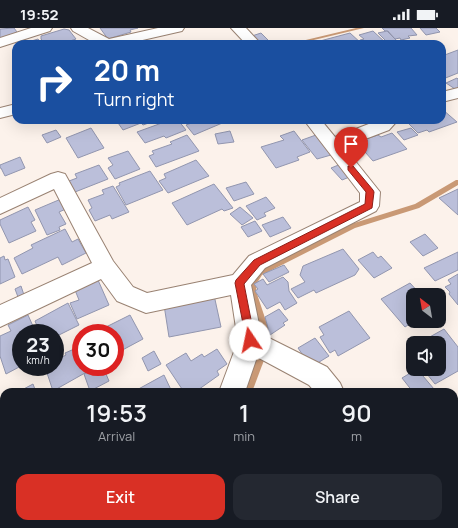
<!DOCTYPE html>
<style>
:root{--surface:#171b24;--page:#242831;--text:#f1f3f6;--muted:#9ea1a6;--accent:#d93025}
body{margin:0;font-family:Manrope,sans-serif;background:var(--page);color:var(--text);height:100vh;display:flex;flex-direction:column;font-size:15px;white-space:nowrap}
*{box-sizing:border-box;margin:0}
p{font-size:13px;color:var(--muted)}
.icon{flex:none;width:22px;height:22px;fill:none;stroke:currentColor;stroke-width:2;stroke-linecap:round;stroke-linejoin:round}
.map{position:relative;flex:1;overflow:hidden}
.sheet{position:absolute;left:0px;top:360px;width:458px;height:140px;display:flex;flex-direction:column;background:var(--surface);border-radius:12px 12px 0 0;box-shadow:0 4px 16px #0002}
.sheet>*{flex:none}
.top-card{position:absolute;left:12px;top:12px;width:434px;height:84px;border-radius:12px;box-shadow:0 4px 16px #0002;background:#1a4fa0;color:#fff;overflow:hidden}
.needle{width:26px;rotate:329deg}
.fabs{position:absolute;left:406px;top:260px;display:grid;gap:8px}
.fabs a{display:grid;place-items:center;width:40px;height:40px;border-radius:8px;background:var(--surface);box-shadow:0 4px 16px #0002;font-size:20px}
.speed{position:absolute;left:12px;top:296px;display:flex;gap:8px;font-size:20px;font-weight:700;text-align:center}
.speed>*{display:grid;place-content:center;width:52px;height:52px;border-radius:50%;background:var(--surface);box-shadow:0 4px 16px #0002;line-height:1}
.speed small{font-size:10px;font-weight:400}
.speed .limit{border:6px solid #d22;background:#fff;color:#111}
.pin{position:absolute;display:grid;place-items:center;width:34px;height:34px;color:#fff;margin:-41px -17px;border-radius:50% 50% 50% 0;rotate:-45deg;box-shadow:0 0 4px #0007}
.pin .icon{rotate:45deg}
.me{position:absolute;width:44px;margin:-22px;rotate:349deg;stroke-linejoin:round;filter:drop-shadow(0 0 3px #0008)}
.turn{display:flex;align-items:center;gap:14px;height:84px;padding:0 16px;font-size:18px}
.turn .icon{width:52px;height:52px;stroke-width:2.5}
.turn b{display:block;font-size:28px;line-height:34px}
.eta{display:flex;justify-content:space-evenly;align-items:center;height:68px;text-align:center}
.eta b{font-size:24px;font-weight:600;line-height:28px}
.button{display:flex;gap:8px;margin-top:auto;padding:8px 16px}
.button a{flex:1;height:46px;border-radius:12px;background:var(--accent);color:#fff;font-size:16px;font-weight:600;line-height:46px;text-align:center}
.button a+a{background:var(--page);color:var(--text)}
.status{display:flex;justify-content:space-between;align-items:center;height:28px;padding:0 20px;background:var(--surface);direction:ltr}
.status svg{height:11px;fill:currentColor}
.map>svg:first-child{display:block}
</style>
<div class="status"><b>19:52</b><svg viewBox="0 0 49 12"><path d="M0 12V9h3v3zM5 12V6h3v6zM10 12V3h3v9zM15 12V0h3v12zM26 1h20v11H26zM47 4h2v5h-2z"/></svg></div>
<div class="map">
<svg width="458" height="500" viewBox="0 0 458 500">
<rect width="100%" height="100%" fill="#fcf2eb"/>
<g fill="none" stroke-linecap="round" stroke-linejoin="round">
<g fill="#c99975" fill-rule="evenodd">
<path d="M356 0H364L297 16H289Z"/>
<path d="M456 152H458V157L419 180 355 200 262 247 257 255 256 263 270 305 269 307 266 309 263 307 248 263 250 254 258 243 351 196 415 176Z"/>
<path d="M262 323 265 324 266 327 252 364H244L259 324Z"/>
<path d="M147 496H158L156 500H145Z"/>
</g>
</g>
<g fill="#bbbfda" stroke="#9296af">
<path d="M14 0 20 8 0 13V1Z"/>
<path d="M100 0H138L130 2 131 4 108 11Z"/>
<path d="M382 0H411L417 7 408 8 410 10 401 12 400 10 395 11 388 3H385Z"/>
<path d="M420 0H436L440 4 426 7Z"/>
<path d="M64 1 69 2 76 11 61 16H45L41 11V8Z"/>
<path d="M373 3 387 16H364L360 12 364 11 359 7Z"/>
<path d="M387 3 398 14 389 16 378 5Z"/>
<path d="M261 5 269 13 257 16 249 9Z"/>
<path d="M350 5 362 16H323L320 13Z"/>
<path d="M38 11 42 16H29L28 14Z"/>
<path d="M458 22V45L443 51 442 28Z"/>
<path d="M457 50 458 51V63L446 55Z"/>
<path d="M442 81 457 94 429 104 427 102 418 105 405 92H442Z"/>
<path d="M116 92H157L143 97 141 95 123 102Z"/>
<path d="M170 92H178L186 102 166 110 164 108 145 115 137 104Z"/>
<path d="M200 92H225L227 93 194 107 186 97Z"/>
<path d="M91 100 104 120 78 130 66 110Z"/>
<path d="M411 100 418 107 404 112 397 104Z"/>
<path d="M56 102 61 109 47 115 42 107Z"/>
<path d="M230 103 234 114 218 116 215 106Z"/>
<path d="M294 103 310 124 297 129 299 132 276 140 261 119 284 112 280 108Z"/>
<path d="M392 105 407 121 373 133 358 116 368 113 366 111 378 107 381 109Z"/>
<path d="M187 107 199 123 156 139 149 128 154 126 152 123 172 116 170 114Z"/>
<path d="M316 107 331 127 317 131 302 112Z"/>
<path d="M351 122 359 130 351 133 343 125Z"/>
<path d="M128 123 140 141 115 151 108 140 113 137 108 130Z"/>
<path d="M20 129 25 140 5 148 1 140H0V137Z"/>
<path d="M196 132 209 148 168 165 159 153 166 150 164 146Z"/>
<path d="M341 136 352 148 342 152 331 140Z"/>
<path d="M99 137 108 151 75 164 69 153 77 150 75 146Z"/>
<path d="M150 143 163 162 126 177 116 159 120 157 119 155Z"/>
<path d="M246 154 254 166 234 173 226 160Z"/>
<path d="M214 156 233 180 224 183 222 181 187 197 172 175Z"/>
<path d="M113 158 129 184 112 191 110 187 95 193 89 182 92 180 88 172 104 166 102 162Z"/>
<path d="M458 161V187L439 170Z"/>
<path d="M266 169 275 180 264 185 266 188 257 192 246 178Z"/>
<path d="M61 171 66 181 59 184 66 196 59 199 60 202 47 207 35 182Z"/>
<path d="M28 179 35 192 31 194 36 203 9 215 0 196V192Z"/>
<path d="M240 179 253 190 242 197 230 186Z"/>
<path d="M283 189 291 200 270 209 262 197Z"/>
<path d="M255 193 262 203 248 209 241 199Z"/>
<path d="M65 201 72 214 78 211 86 225 62 237 58 229 22 246 14 230 33 220 31 217Z"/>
<path d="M425 206 438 220 423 228 410 214Z"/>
<path d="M343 221 359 241 355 247 316 265 314 262 298 270 291 261 305 254 300 247 303 238Z"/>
<path d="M373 224 378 230 381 228 392 240 374 250 358 232Z"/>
<path d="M458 224V242L435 253 424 240Z"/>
<path d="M4 228 5 232 8 231 15 249 0 256V230Z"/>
<path d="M284 237 289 244 269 254 263 246Z"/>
<path d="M458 246V277L449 266 450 264 445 259 451 256 448 252Z"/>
<path d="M283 249 288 254 289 263 297 275 285 282 280 274 267 281 255 263 258 261 254 256 263 251 267 257Z"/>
<path d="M98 252 109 277 77 291 70 275 79 272 75 262Z"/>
<path d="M410 255 421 267H413L414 293 405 299 381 271Z"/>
<path d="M21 258 24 267 18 269 15 261Z"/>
<path d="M214 267 221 299 169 309 164 277Z"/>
<path d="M68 275 79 297 55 309V305H40L35 293Z"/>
<path d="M279 281 288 292 283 295 285 297 270 307 265 289Z"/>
<path d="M349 283 370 310 338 328 335 322 330 325 320 309 324 307 319 299Z"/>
<path d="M28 287 36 305H21V338L6 346 0 328V308L11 303 8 297Z"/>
<path d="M130 287 143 311 115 326V305H94Z"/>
<path d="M444 301 458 319V343L435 356 423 341H439V315H419Z"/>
<path d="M315 310 329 328 311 339 298 320Z"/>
<path d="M81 312V339H91L92 341 53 363 45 339H55V333L66 327 65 325 79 319 77 314Z"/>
<path d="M217 321 227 336 217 343 219 347 195 364H184L166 337 186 325 191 333 202 326 204 329Z"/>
<path d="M154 323 161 336 148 343 142 330Z"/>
<path d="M99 339H103L109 353 90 363 84 346Z"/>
<path d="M417 341 434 361 430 364H413L402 350Z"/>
<path d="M164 347 172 364H133Z"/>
<path d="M33 356 36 364H18Z"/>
<path d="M457 376 458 425 454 426V378Z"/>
<path d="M4 389V434L0 436V391Z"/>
<path d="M77 496H96L99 500H72Z"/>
<path d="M187 496H248L251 500H190Z"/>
<path d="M251 496H280L276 500H254Z"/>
<path d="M334 496H379L382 500H329Z"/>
<path d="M388 496H417L420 500H391Z"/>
</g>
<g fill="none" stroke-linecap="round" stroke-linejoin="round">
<defs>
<g id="minor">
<path d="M31 0H52L50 3 0 19V10Z"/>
<path d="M71 0H88L109 11 158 0H184L182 3 125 16H96L73 3Z"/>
<path d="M231 0H246L261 16H246Z"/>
<path d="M458 60V70L442 74V64Z"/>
<path d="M16 76V86L0 90V80Z"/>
<path d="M304 92H321L335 109 379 92H398L389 102 344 119 380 164 379 178 376 183 265 240 251 257 261 306 327 339 340 355 344 364H315L309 357 257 329 245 364H219L238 313 231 267 146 285 117 273 101 251 0 299V277L92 235 54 161 0 186V170L51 146 58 144 65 146 113 233 133 259 147 265 233 247 249 228 360 174V165Z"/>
<path d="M454 482 458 483V500H428L430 496H454Z"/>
<path d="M111 496H142L140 500H109Z"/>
</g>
</defs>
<use href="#minor" stroke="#998272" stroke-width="2"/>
<use href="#minor" fill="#fff" fill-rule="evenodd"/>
</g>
<path fill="#d93025" stroke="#8d1f18" d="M348 138H353L373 162 374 164 372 180 260 237 244 256 255 312 254 316 250 317 247 316 235 255 236 252 254 232 365 176 366 164 348 142Z"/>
</svg>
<div class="fabs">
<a><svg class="needle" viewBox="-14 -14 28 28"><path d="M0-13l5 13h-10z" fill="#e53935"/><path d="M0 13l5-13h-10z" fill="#9ea1a6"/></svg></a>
<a><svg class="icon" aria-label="sound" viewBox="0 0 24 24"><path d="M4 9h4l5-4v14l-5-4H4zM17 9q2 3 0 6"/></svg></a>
</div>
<div class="speed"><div>23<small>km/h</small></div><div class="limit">30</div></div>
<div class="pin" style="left:351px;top:140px;background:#d93025"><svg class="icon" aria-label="arrive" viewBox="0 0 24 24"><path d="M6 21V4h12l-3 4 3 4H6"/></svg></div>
<svg class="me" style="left:250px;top:312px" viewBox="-20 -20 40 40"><circle r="19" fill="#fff"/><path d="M0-13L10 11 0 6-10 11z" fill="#d93025"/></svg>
<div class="top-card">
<div class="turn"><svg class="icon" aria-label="right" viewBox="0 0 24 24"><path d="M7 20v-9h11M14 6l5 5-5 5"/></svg><div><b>20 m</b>Turn right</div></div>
</div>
<section class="sheet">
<div class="eta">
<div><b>19:53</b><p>Arrival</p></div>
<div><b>1</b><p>min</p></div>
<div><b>90</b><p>m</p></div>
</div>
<div class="button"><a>Exit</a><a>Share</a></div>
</section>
</div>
